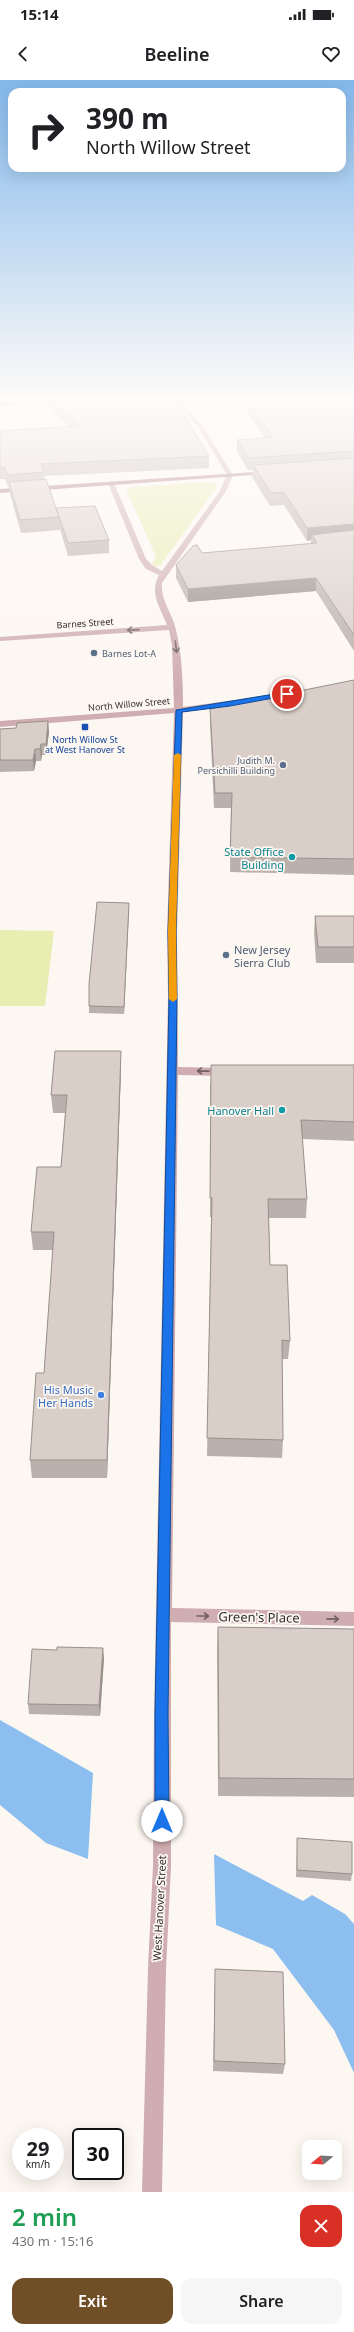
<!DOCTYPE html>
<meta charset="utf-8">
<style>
:root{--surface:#fff;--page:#f6f6f6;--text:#202124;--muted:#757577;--accent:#704f26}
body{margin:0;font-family:"Noto Sans",sans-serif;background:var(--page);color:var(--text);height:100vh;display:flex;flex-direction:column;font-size:15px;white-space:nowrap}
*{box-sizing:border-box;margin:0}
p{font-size:13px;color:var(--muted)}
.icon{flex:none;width:22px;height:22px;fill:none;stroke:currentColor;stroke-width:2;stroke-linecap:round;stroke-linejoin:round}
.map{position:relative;height:2112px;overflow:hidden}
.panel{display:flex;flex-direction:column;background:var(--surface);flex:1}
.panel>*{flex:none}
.guide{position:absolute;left:8px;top:8px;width:338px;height:84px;border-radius:12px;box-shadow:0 4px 16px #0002;background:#fff;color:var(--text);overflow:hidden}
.needle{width:26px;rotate:252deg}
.buttons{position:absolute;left:302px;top:2060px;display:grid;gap:8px}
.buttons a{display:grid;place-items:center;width:40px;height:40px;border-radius:8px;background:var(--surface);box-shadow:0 4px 16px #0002;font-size:20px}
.speed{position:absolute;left:12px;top:2048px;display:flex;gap:8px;font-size:20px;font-weight:700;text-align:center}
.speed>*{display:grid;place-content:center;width:52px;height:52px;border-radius:50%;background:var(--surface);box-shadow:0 4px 16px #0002;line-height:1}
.speed small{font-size:10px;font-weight:400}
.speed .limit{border:2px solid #111;border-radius:6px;background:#fff;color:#111}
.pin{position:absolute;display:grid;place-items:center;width:34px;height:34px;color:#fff;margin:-17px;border:2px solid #fff;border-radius:50%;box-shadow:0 1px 4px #0007}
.me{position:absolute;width:44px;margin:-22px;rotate:0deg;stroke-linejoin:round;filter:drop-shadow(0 0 3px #0008)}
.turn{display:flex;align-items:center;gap:14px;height:84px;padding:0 12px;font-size:18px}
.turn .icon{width:52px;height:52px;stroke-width:2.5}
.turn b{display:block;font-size:28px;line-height:34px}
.round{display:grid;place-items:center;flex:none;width:42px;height:42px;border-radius:12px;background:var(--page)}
.summary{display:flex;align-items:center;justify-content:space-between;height:68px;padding:0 12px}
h1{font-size:24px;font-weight:600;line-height:30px;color:#1e9e55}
.cta{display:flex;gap:8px;margin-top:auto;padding:8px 12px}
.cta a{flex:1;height:46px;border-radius:12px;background:var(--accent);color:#fff;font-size:16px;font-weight:600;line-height:46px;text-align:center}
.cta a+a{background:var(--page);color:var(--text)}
.status{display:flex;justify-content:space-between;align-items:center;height:28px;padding:0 20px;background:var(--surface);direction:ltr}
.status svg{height:11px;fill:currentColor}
header{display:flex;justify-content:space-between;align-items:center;height:52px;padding:0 12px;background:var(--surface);font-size:18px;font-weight:600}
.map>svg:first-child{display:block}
</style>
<div class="status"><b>15:14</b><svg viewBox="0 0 49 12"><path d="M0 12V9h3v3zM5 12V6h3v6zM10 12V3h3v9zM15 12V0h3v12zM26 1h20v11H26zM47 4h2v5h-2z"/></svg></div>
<header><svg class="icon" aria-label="back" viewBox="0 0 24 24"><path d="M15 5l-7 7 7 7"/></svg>Beeline<svg class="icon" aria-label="heart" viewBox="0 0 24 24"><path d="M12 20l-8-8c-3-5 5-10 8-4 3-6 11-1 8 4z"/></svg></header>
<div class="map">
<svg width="354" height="2112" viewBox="0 0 354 2112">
<rect width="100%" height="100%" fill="#fdf7f2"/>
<path fill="#fbe9dd" d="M0 317H67L0 325Z"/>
<g fill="#e8edb2">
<path d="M207 402 215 403 217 407 160 486H154L152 485 156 477 126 409 132 407Z"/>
<path d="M0 850 54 851 45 926H0Z"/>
</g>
<g fill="#8cbef0">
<path d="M0 1640 93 1693 88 1779 46 1763 0 1725Z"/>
<path d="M214 1774 303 1821 312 1815 345 1834 354 1844V1993L334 1950 273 1869 216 1845Z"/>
</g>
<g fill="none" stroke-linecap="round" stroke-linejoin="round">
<path fill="#cfadb1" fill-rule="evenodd" d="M171 317H177L202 345 233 395 226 411 162 503C160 520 173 534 176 550 182 575 183 601 183 627L257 617 261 620 257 623 183 632 177 852 178 987 227 988 233 992 227 996 178 995 172 1528 354 1532V1546L171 1542V1786L166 1889 162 2112H142L148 1889 153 1786 154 1633 168 917 167 852 174 633 0 647V641L174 628 172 565 169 550 0 561V557L167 545C160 527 149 513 159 495L146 489 139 479 108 403 111 401 114 403 146 479 152 485 162 491 220 411 227 395 198 347Z"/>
<g fill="#a76d77" fill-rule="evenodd">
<path d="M54 317H70L0 327V323Z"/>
<path d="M270 391 271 392 268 394 0 413V409Z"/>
</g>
</g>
<g fill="#bbb1ac">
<path d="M40 317H175V320L209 376V388L44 396V399L56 429 109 460V473L68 476 60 449V450L21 453 10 414 9 407H8L5 399H0V351L69 347 45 322 44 317Z"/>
<path d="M179 317H354V571L316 511 188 522 176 498V485L202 473 311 464V460L307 461 284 425 270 426 252 397 253 390H248L237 372V360L265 358 238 319 184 323Z"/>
<path d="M354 600V795L230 792 231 728H214L210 643V629Z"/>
<path d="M48 641 49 652 46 675H42L41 681H36L34 691 0 692V649L16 648Z"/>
<path d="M129 829 124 934 89 933V926Z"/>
<path d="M315 836H354V883H316L314 852Z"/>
<path d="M354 985V1061L302 1059 307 1119 306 1138H269L270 1185 290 1261 288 1279H282L283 1360 282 1378 207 1376 211 1137H210V1004Z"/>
<path d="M121 988 107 1398H32L30 1380 44 1293 53 1170H33L31 1152 61 1087 65 1033H53L51 1015Z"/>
<path d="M218 1547 354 1549V1717L218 1716 217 1567Z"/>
<path d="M104 1578 100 1636 29 1634 28 1624Z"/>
<path d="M297 1758 352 1794 351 1801 296 1797 297 1765Z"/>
<path d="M215 1899 285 1984 283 1994 213 1991Z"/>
</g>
<g fill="#98908c">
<path d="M354 444V457L312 455 311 460 307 461V448Z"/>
<path d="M316 498V511L188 522V509Z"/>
<path d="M48 641 49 652 46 675V664Z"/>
<path d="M41 664 42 675 41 681 40 669Z"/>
<path d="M35 669 36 681 34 691 33 680Z"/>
<path d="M129 823V829L124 934V927Z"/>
<path d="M121 971V988L107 1398V1380Z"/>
<path d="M103 1568 104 1578 100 1636 99 1625Z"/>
</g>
<g fill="#d9cec8" stroke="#98908c">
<path d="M50 317H173L209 376 41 384 44 392 7 395 5 387H0V351L79 346Z"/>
<path d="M244 317H354V371L249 378 237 360 273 357Z"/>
<path d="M354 378V444L307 448 284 412 271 413 253 385Z"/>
<path d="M46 399 59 437 20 440 9 402Z"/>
<path d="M95 426 109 460 68 463 56 428Z"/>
<path d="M354 450V555L316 498 188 509 176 485 193 466 197 465 202 473 317 463 312 455Z"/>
<path d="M354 600V779L230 777 232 713H215L210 629Z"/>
<path d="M48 641 46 664H41L40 669H35L33 680H0V649L16 648 17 643Z"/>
<path d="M97 822 129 823 124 927 89 926V904Z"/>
<path d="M315 836H354V867H318Z"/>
<path d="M55 971H121L107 1380H30L36 1293H44L54 1152H31L37 1087H61L67 1015H51Z"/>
<path d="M211 985H354V1042L301 1040 307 1119H268L270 1185H287L290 1261 282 1260 283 1360 207 1358 212 1118H210Z"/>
<path d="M218 1547 354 1549V1699L219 1698Z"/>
<path d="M57 1567 103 1568 99 1625 28 1624 32 1569 57 1570Z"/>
<path d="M297 1758 352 1762V1794L297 1790Z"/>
<path d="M215 1889 283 1892 285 1984 214 1981Z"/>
</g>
<defs><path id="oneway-shaft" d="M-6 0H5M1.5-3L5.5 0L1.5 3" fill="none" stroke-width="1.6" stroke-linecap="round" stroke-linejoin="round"/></defs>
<g stroke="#716161">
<use href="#oneway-shaft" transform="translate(133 550) rotate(176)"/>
<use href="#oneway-shaft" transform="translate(176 567) rotate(83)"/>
<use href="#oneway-shaft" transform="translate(203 991) rotate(-179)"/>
<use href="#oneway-shaft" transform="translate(203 1536)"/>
<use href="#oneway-shaft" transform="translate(333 1539) rotate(1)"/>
</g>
<linearGradient id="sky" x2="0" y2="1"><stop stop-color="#83b8eb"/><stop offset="0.52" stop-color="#fefbf9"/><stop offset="1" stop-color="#fefbf9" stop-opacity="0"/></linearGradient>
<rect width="354" height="612" fill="url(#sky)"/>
<path fill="#1a73e8" stroke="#114b97" d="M287 612 290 615 230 626 182 632 176 852 177 917 168 1633 169 1741 167 1746 162 1748 157 1746 155 1741V1633L169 917 168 852 176 630Z"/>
<path fill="#f59e0b" d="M178 673 181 675 176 852 177 919 173 922 169 919 168 852 174 675Z"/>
<g fill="#5c6f8a" stroke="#fdf7f2" stroke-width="1.5">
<circle cx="94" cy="573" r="4"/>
<circle cx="283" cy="685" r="4"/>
<circle cx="226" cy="875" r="4"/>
</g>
<rect fill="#1a4fb4" stroke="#fdf7f2" stroke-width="1.5" x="81" y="643" width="8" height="8" rx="2"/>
<g fill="#0f9aa8" stroke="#fdf7f2" stroke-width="1.5">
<circle cx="292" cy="777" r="4"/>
<circle cx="282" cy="1030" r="4"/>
</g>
<circle fill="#3f7fe0" stroke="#fdf7f2" stroke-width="1.5" cx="101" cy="1315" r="4"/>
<g text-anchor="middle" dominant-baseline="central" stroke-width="3.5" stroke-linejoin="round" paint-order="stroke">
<g font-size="9" fill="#332f2c" stroke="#fdf7f2">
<text transform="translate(85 543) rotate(-4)">Barnes Street</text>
<text transform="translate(129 624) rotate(-5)">North Willow Street</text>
</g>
<g font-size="9" fill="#4e5e75" stroke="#fdf7f2" text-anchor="start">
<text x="102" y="573">Barnes Lot-A</text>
<text x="275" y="680" text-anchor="end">Judith M.<tspan x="275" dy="10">Persichilli Building</tspan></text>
</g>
<g font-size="9" fill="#164399" stroke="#fdf7f2">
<text x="85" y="659">North Willow St<tspan x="85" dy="10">at West Hanover St</tspan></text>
</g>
<g font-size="11" fill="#0d838f" stroke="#fdf7f2" text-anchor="end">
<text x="284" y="771">State Office<tspan x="284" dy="13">Building</tspan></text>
<text x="274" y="1030">Hanover Hall</text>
</g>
<g font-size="11" fill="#4e5e75" stroke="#fdf7f2" text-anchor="start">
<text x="234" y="869">New Jersey<tspan x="234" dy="13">Sierra Club</tspan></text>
</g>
<g font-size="11" fill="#366cbe" stroke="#fdf7f2" text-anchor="end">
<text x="93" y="1309">His Music<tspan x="93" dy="13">Her Hands</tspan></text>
</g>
<g font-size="11" fill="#332f2c" stroke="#fdf7f2">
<text transform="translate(159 1828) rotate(-87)">West Hanover Street</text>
</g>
<g font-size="13" fill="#332f2c" stroke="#fdf7f2">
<text transform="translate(259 1537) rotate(1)">Green's Place</text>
</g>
</g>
</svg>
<div class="buttons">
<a><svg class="needle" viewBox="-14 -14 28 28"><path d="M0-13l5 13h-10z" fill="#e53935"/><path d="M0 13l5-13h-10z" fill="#757577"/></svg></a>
</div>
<div class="speed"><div>29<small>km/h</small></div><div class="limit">30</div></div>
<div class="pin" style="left:287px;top:614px;background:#d93025"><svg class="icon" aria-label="arrive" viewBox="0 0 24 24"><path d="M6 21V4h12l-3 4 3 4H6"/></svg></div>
<svg class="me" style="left:162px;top:1741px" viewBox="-20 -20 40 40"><circle r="19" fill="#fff"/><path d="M0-13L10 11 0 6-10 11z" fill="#1a73e8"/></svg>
<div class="guide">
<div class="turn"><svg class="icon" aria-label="right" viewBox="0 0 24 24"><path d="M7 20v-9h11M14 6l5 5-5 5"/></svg><div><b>390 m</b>North Willow Street</div></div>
</div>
</div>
<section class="panel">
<div class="summary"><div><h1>2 min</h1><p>430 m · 15:16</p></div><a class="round" style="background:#d93025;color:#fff"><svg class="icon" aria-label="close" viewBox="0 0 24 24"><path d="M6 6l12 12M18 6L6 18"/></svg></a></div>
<div class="cta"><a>Exit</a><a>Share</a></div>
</section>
